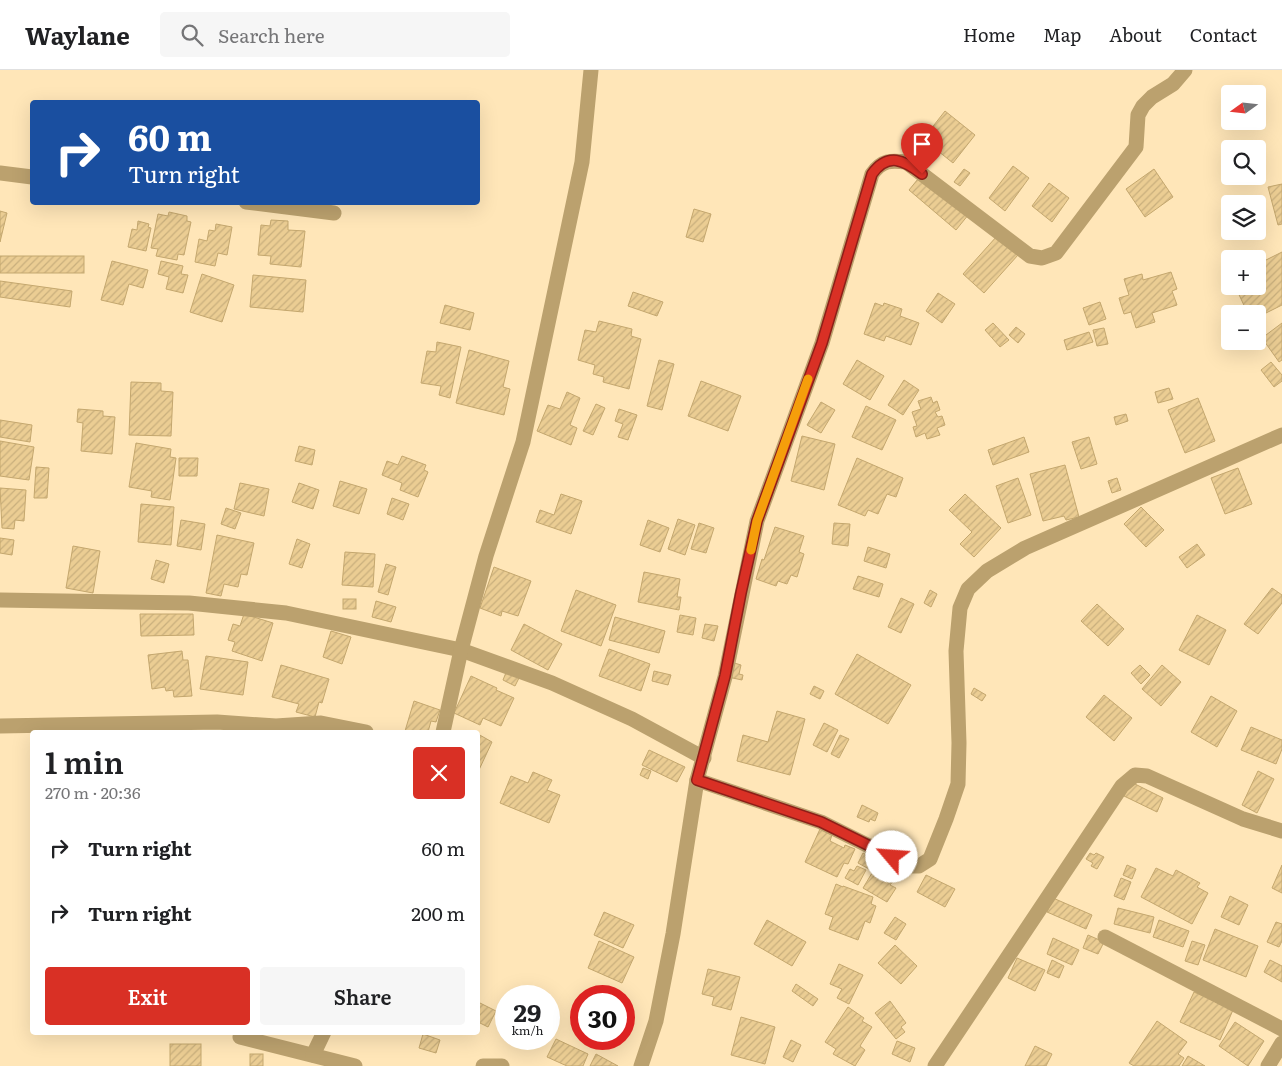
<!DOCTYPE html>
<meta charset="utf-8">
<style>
:root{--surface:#fff;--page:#f6f6f6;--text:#202124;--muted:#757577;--line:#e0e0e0;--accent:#d93025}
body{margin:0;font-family:Literata,serif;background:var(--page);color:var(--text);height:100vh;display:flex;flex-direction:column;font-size:19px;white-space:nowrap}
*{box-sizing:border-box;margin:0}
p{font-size:16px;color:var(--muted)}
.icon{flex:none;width:28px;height:28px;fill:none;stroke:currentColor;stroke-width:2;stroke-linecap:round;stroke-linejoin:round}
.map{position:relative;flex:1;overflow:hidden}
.panel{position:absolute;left:30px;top:660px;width:450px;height:305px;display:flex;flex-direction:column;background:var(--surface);border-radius:5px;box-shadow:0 5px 20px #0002}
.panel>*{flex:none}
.banner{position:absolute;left:30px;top:30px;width:450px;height:105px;border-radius:5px;box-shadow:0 5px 20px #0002;background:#1a4fa0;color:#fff;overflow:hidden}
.needle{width:32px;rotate:255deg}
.controls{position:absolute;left:1221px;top:15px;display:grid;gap:10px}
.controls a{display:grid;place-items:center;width:45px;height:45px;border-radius:5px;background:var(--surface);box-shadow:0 5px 20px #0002;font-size:25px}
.speed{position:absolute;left:495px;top:915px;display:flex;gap:10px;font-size:25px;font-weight:700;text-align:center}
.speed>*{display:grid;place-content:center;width:65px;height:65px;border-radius:50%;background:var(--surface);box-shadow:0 5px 20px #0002;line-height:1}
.speed small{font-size:12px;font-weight:400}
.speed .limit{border:8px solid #d22;background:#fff;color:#111}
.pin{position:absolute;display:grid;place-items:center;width:42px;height:42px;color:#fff;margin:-51px -21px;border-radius:50% 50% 50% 0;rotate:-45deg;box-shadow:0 0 5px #0007}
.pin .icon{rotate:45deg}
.me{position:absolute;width:55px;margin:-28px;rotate:297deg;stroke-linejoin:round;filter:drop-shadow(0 0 4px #0008)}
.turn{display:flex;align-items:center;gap:18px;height:105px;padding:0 15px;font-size:22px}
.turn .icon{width:65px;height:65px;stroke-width:2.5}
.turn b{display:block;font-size:35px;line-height:42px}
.round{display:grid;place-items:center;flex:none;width:52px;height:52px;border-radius:5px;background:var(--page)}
.head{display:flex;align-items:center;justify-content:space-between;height:85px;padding:0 15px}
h1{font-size:30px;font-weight:600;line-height:38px}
.action{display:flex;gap:10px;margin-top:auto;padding:10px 15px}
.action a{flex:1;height:58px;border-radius:5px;background:var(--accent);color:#fff;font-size:20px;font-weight:600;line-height:58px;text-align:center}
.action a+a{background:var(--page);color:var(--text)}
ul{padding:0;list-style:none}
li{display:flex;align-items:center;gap:15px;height:65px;padding:0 15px}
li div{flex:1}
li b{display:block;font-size:19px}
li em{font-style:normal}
header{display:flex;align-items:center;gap:30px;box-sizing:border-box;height:70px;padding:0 25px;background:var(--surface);border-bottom:1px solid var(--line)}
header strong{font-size:24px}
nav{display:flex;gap:28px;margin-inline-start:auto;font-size:18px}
.search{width:350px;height:45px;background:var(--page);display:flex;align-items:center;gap:12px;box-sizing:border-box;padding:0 18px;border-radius:5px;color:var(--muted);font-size:19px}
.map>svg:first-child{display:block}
</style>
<header>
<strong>Waylane</strong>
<div class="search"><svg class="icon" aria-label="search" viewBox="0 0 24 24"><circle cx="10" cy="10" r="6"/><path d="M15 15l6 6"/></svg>Search here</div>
<nav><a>Home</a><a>Map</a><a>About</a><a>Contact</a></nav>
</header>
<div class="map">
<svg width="1282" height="996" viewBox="0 0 1282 996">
<defs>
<pattern id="building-hatch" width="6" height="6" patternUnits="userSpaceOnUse" patternTransform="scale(1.25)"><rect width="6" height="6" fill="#ebcd93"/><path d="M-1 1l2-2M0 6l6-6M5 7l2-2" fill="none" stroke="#c9af7d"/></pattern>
</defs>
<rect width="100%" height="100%" fill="#ffe6b8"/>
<g fill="url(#building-hatch)" stroke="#c4a76e">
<path d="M945 41 975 65 953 93 923 69Z"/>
<path d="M1013 96 1029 108 1005 141 989 128Z"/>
<path d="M964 99 970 103 960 116 954 112Z"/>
<path d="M1154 99 1173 127 1145 147 1126 119Z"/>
<path d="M922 104 969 144 956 160 909 120Z"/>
<path d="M1049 113 1069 128 1052 152 1032 136Z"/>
<path d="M1282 114V154L1278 155 1268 117Z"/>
<path d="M694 139 711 144 703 172 686 167Z"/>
<path d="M0 141 7 143 0 172Z"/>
<path d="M169 142 187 146V151L191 152 184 185 178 184 177 190 156 186 158 179 151 178 158 144 168 146Z"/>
<path d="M271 150 288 151V160L305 161 301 197 270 194 271 186 258 185 261 155 270 156Z"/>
<path d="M138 151 149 154 148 157 151 158 146 181 128 177 132 159 137 160Z"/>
<path d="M216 154 232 157 227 185 218 183 215 196 195 192 199 169 207 171 209 160 215 161Z"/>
<path d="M997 166 1018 185 984 223 963 204Z"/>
<path d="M1282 182V235L1258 247V244H1248L1235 216H1258V194Z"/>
<rect x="0" y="186" width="84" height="17"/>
<path d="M112 191 148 200 143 218 129 214 123 235 101 230Z"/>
<path d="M161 191 183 196 181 204 188 205 183 223 166 219 169 207 158 204Z"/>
<path d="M1171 202 1177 219 1172 221 1177 235 1152 243 1155 252 1136 258 1131 242 1124 244 1119 228 1129 225 1124 209 1142 204 1143 210Z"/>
<path d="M202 204 234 215 222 252 190 242Z"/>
<path d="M253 205 306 210 303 242 250 237Z"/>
<path d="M0 211 72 221 70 237 0 227Z"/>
<path d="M633 222 663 232 657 246 628 236Z"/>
<path d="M938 223 955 234 942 253 926 241Z"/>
<path d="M1100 232 1106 249 1089 255 1083 238Z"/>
<path d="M875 233 883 236 884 233 902 239 900 246 919 253 911 275 886 266 884 271 864 264Z"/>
<path d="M445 235 474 243 470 260 440 253Z"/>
<path d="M599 251 632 259 631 266 641 269 629 319 603 312 604 307 593 304 595 295 578 290 585 260 596 262Z"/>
<path d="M993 253 1009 270 1000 277 985 260Z"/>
<path d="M1282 253V290L1279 292 1262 268Z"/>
<path d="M1016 257 1025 264 1018 273 1009 265Z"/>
<path d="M1104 258 1108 274 1097 276 1093 260Z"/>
<path d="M1089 262 1093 272 1067 280 1064 270Z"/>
<path d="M437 272 461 277 450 328 439 325 441 316 421 313 427 281 436 282Z"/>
<path d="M469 280 509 291 503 317 510 319 504 345 456 333Z"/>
<path d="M659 290 674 294 662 340 647 336Z"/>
<path d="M857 290 884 306 870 330 843 314Z"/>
<path d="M1271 292 1282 305V311L1274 317 1261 300Z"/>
<path d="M904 310 919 320 903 345 888 335Z"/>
<path d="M701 311 741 326 728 361 688 346Z"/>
<path d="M131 312 161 313V321L173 322 171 366 129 365Z"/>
<path d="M1169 318 1173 329 1158 333 1155 322Z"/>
<path d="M567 322 580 328 570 355 577 358 571 375 537 361 548 335 560 339Z"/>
<path d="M931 327 933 333 937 331 940 340 935 342 938 347 942 346 945 355 937 358 940 365 927 369 925 363 916 367 913 357 917 356 912 342 921 339 918 331Z"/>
<path d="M1198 328 1215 371 1185 383 1168 340Z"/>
<path d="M821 332 835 340 821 363 807 355Z"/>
<path d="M596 334 605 338 593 365 583 361Z"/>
<path d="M866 336 896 350 882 380 852 367Z"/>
<path d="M78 339 103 341V346L115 347 112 384 81 381 83 353 77 352Z"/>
<path d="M619 339 637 345 628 370 618 367 623 354 615 351Z"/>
<path d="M1126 344 1128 351 1116 355 1114 347Z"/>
<path d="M0 350 32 355 30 372 0 367Z"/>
<path d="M802 366 835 374 824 420 791 411Z"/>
<path d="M1024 367 1029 382 993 395 988 380Z"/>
<path d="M1089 367 1097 394 1081 399 1072 372Z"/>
<path d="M0 371 34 377 29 410 0 406Z"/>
<path d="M136 373 171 379 170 387 176 388 170 430 151 427 152 421 129 417Z"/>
<path d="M299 376 315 380 312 395 295 391Z"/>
<path d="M402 386 426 395 424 400 428 402 418 427 400 420 402 413 382 405 387 391 398 395Z"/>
<path d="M179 388H198L197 406H179Z"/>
<path d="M857 388 903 408 896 427 887 424 878 444 868 440 865 446 838 435Z"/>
<path d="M1065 395 1079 447 1066 450 1064 446 1043 451 1030 404Z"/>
<path d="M36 397 49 398 47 428H34Z"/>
<path d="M1238 398 1252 434 1225 444 1211 408Z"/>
<path d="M1018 408 1031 445 1008 453 996 416Z"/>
<path d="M1117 408 1121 420 1112 423 1108 411Z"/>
<path d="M340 411 367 419 359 444 333 436Z"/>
<path d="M240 413 269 419 264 446 234 439Z"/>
<path d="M299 413 319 420 313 439 292 432Z"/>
<path d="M0 418 26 420 24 451 15 450 14 459 2 458Z"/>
<path d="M561 424 582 431 571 464 536 452 540 440 554 445Z"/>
<path d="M965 424 1001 458 974 487 960 474 972 462 949 440Z"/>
<path d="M392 428 409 434 403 450 387 444Z"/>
<path d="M141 434 174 437 171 475 138 472Z"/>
<path d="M1141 437 1164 460 1146 477 1124 454Z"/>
<path d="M226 438 241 443 235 459 221 454Z"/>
<path d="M678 449 695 455 685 485 668 479Z"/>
<path d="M181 450 205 454 201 480 177 476Z"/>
<path d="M648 450 669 458 660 482 640 475Z"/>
<path d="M699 453 714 458 706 483 691 479Z"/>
<path d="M834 453 850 454 848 476 832 474Z"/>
<path d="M775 457 804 466 799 482 804 484 797 507 791 505 787 514 778 511 776 516 756 509 762 489 764 490Z"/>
<path d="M217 465 254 473 247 505 241 504 238 517 224 514 221 526 206 523Z"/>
<path d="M0 468 14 470 12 485 0 483Z"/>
<path d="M297 469 310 474 302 498 289 494Z"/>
<path d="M1197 474 1205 485 1187 498 1179 487Z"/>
<path d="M73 476 100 481 93 523 66 518Z"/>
<path d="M868 477 890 484 886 498 864 491Z"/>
<path d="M345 482 375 484 373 517 342 515Z"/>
<path d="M156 490 169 494 164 513 151 509Z"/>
<path d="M386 494 396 497 388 525 378 522Z"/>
<path d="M494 497 531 511 518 546 502 541 501 546 480 538Z"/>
<path d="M644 502 680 509 677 527H681L679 540 638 532Z"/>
<path d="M858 506 883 514 879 527 853 519Z"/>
<path d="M1272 518 1282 525V533L1258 564 1244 554Z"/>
<path d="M576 520 616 535 601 576 561 561Z"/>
<path d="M930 520 937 524 931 537 924 533Z"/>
<path d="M901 528 914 534 901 563 888 557Z"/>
<rect x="343" y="529" width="13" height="10"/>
<path d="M376 531 396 537 391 552 372 547Z"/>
<path d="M1097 534 1124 559 1108 576 1081 551Z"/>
<path d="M140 544H193L194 565 141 566Z"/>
<path d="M244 544 273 553 262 591 232 581 235 572 228 570 233 554 240 556Z"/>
<path d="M680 545 696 548 693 565 677 562Z"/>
<path d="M1197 545 1226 560 1209 595 1179 580Z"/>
<path d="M615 547 665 561 659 583 609 570Z"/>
<path d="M524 554 562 574 548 600 511 580Z"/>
<path d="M705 554 718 556 714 571 702 568Z"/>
<path d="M331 561 351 567 342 594 323 587Z"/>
<path d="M609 579 650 594 641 621 599 606Z"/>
<path d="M182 581 183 590H188L192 626 174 627 173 620 166 621 165 617 152 619 148 585Z"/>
<path d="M857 584 911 615 888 654 835 624Z"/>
<path d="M206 586 248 592 243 625 200 619Z"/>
<path d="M731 592 741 595 739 604 743 605 742 610 728 607Z"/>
<path d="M281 595 329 609 322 633 319 632 315 647 296 642 299 634 272 627Z"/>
<path d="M1140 595 1150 605 1141 614 1131 603Z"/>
<path d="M1162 595 1181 612 1161 636 1142 619Z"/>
<path d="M507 600 520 606 515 616 503 610Z"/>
<path d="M654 601 671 605 668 615 652 611Z"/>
<path d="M471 606 497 618 496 620 514 628 501 656 483 648 480 655 454 643Z"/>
<path d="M814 616 824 621 820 629 810 624Z"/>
<path d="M974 618 986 625 982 631 971 624Z"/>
<path d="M1104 625 1132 648 1114 671 1086 647Z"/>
<path d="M1211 626 1237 641 1217 677 1191 662Z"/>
<path d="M414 631 440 640 436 652 431 651 428 662 405 661Z"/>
<path d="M777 641 805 649 790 705 737 691 743 665 768 672Z"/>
<path d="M824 653 838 660 827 682 813 675Z"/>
<path d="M1251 657 1282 670V679L1276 694 1241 680Z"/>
<path d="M478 664 492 672 478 702Z"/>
<path d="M840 665 849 669 839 688 831 684Z"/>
<path d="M649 680 685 697 677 712 642 695Z"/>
<path d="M643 698 651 701 648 709 640 705Z"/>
<path d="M1258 701 1274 709 1257 743 1242 735Z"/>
<path d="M533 702 552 710 547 720 560 725 549 753 500 733 511 706 528 713Z"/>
<path d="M1131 712 1163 728 1157 742 1124 726Z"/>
<path d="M862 735 878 743 875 751 870 749 869 752 857 747Z"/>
<path d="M820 759 832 765 830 771 844 778 845 775 855 779 848 794 844 793 837 807 805 792Z"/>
<path d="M863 783 874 789 869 799 858 793Z"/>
<path d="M1090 783 1094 785 1096 783 1104 787 1097 799 1091 796 1093 793 1086 789Z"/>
<path d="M881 795 897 805 890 815 896 818 887 832 863 818 872 803 875 805Z"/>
<path d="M1127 795 1136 799 1132 809 1123 805Z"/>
<path d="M1282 795V823L1272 818Z"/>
<path d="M857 796 866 800 858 815 845 808 850 799 854 801Z"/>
<path d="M1156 798 1173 806 1176 800 1200 813 1197 817 1208 823 1192 854 1141 827Z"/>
<path d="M926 805 955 819 945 837 917 822Z"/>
<path d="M1121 808 1131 812 1124 830 1114 826Z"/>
<path d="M836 814 843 817V816L873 827 871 834 876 836 870 853 865 851 858 870 829 859 833 847 825 844Z"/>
<path d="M1230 826 1248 835 1239 855 1221 847Z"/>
<path d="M1053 828 1092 845 1086 859 1047 842Z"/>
<path d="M1118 838 1154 847 1150 863 1114 854Z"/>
<path d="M604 842 634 855 623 878 594 865Z"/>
<path d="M895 847 906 854 896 870 884 863Z"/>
<path d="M767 850 806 872 792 896 754 874Z"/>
<path d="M1159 850 1189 861 1183 877 1153 867Z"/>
<path d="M1276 852 1282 854V871L1279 877 1267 872Z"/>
<path d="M1215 859 1258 876 1246 907 1203 890Z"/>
<path d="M1088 865 1104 872 1098 884 1083 878Z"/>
<path d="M1053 868 1079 880 1072 895 1047 884Z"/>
<path d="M599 871 634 887 622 913 588 898Z"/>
<path d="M1192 871 1205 875 1198 895 1185 891Z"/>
<path d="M895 875 917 896 901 914 878 893Z"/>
<path d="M1017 888 1045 900 1035 921 1008 908Z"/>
<path d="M1052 890 1064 896 1059 908 1047 903Z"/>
<path d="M1270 890 1282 896V912L1264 902Z"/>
<path d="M839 894 863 905 849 934 837 928 842 919 830 914Z"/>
<path d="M708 899 740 907 731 940 712 935 714 927 702 924Z"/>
<path d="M796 914 818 929 813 936 792 921Z"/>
<path d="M1194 922 1233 940 1220 970 1180 952Z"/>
<path d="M890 931 906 953 901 957 905 962 896 969 875 943Z"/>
<path d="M478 932 496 941 488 957 478 952Z"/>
<path d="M848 937 864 948 862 951 872 957 860 976 865 980 855 996 833 984 836 979 825 972Z"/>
<path d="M741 947 775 957 765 994 731 985Z"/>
<path d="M1157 951 1187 972 1178 984 1184 988 1179 996H1134L1129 993Z"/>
<path d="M1235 952 1264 971 1248 996 1219 976Z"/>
<path d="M423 964 440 970 436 983 419 978Z"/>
<path d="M556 969 588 984 583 996H567L547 987Z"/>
<path d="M791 970 801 975 793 992 783 987Z"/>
<path d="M897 971 915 978 910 992 892 984Z"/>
<rect x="170" y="974" width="31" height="22"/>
<path d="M1035 976 1052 984 1046 996H1025Z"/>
<rect x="250" y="984" width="13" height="12"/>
<path d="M596 984 618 996H590Z"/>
<path d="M1188 986 1205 996H1182Z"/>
</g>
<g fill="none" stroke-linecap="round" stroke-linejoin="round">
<g stroke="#bba16e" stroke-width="15">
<path d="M0 103 32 107"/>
<path d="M246 132 334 143"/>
<path d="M0 530 189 533 286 543 461 580 552 613 632 649 704 688"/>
<path d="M0 656 217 652 276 656 321 653 366 662"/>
<path d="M443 662 461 580 486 486 523 372 582 92 591 0"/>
<path d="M697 710 821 752 909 796H919L930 789 946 749 958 714 959 673 956 581 960 538 968 519 987 501 1025 478 1282 365"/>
<path d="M1105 867 1282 959"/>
<path d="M240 967 355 996"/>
<path d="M313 985 324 962"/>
<path d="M483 996H502"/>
<path d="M641 996 656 951 673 864 697 710 725 607 757 451 822 273 872 104C882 90 891 90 906 92L1030 186 1042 188 1056 183 1136 77 1138 45 1143 36 1152 27 1173 14 1185 0"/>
<path d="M935 996 1122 716 1135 705 1147 706 1243 749 1282 761"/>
<path d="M1268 996 1282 973"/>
</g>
</g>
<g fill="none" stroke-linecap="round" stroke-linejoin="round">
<defs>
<path id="route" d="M892 787 821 752 697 710 725 606 741 523 757 451 822 273 872 104C888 82 904 90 922 104"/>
</defs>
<use href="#route" stroke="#8d1f18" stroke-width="12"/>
<use href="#route" stroke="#d93025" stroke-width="9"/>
<path stroke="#f59e0b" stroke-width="9" d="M751 480 757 451 808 309"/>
</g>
</svg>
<div class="controls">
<a><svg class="needle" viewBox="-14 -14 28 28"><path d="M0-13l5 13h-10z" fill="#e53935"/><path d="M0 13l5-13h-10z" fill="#757577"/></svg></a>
<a><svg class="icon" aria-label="search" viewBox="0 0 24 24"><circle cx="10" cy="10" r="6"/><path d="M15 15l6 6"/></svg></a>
<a><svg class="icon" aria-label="layers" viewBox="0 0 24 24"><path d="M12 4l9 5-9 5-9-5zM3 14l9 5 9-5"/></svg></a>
<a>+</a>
<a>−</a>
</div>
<div class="speed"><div>29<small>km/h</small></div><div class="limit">30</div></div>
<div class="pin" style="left:922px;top:104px;background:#d93025"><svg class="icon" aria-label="arrive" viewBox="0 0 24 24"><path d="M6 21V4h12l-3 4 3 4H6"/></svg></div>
<svg class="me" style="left:892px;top:787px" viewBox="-20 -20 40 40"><circle r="19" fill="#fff"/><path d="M0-13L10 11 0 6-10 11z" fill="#d93025"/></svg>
<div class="banner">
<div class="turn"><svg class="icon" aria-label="right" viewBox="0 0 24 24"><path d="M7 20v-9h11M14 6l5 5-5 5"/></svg><div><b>60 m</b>Turn right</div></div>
</div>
<section class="panel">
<div class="head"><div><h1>1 min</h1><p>270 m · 20:36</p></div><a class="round" style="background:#d93025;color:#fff"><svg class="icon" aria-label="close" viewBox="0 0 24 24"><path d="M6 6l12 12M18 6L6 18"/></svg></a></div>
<ul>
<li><svg class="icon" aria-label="right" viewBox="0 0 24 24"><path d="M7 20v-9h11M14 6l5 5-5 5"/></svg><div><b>Turn right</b></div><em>60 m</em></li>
<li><svg class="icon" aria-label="right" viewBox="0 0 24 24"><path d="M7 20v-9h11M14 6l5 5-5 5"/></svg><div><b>Turn right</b></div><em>200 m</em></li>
</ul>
<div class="action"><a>Exit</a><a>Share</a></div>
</section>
</div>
